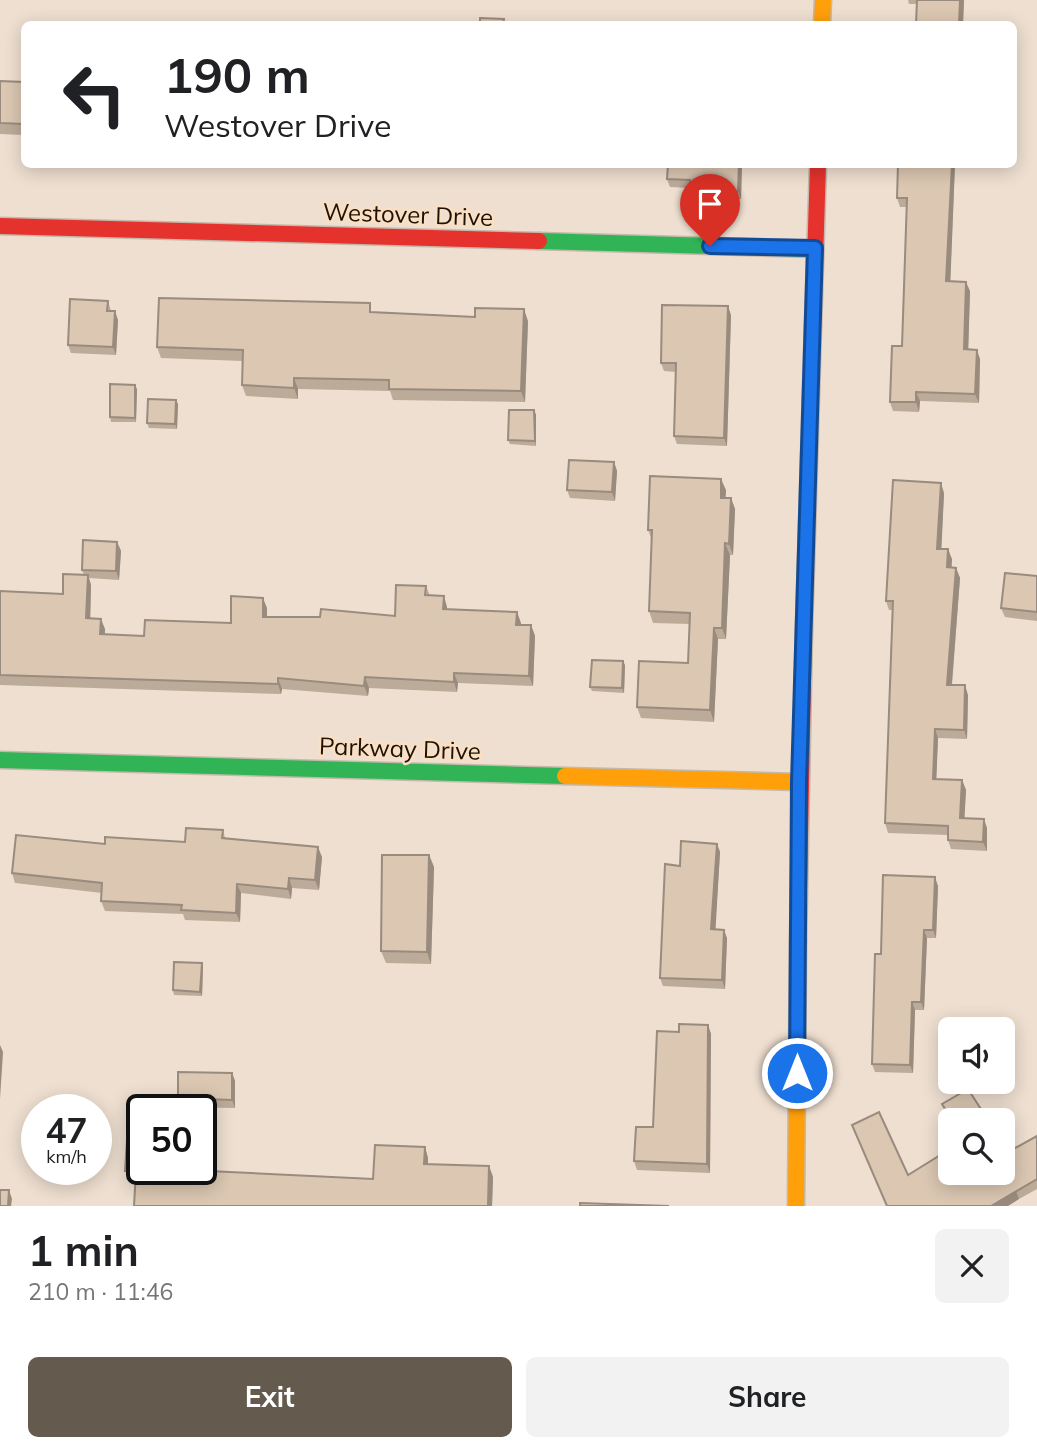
<!DOCTYPE html>
<meta charset="utf-8">
<style>
:root{--surface:#fff;--page:#f2f2f2;--text:#202124;--muted:#757577;--accent:#655a4e}
body{margin:0;font-family:Mulish,sans-serif;background:var(--page);color:var(--text);height:100vh;display:flex;flex-direction:column;font-size:26px;white-space:nowrap}
*{box-sizing:border-box;margin:0}
p{font-size:23px;color:var(--muted)}
.icon{flex:none;width:38px;height:38px;fill:none;stroke:currentColor;stroke-width:2;stroke-linecap:round;stroke-linejoin:round}
.map{position:relative;height:1206px;overflow:hidden}
.panel{display:flex;flex-direction:column;background:var(--surface);flex:1}
.panel>*{flex:none}
.banner{position:absolute;left:21px;top:21px;width:996px;height:147px;border-radius:10px;box-shadow:0 4px 18px #0003;background:#fff;color:var(--text);overflow:hidden}
.buttons{position:absolute;left:938px;top:1017px;display:grid;gap:14px}
.buttons a{display:grid;place-items:center;width:77px;height:77px;border-radius:10px;background:var(--surface);box-shadow:0 4px 18px #0003;font-size:35px}
.speed{position:absolute;left:21px;top:1094px;display:flex;gap:14px;font-size:35px;font-weight:700;text-align:center}
.speed>*{display:grid;place-content:center;width:91px;height:91px;border-radius:50%;background:var(--surface);box-shadow:0 4px 18px #0003;line-height:1}
.speed small{font-size:18px;font-weight:400}
.speed .limit{border:4px solid #111;border-radius:10px;background:#fff;color:#111}
.pin{position:absolute;display:grid;place-items:center;width:60px;height:60px;color:#fff;margin:-72px -30px;border-radius:50% 50% 50% 0;rotate:-45deg;box-shadow:0 0 7px #0007}
.pin .icon{rotate:45deg}
.me{position:absolute;width:77px;margin:-38px;rotate:0deg;stroke-linejoin:round;filter:drop-shadow(0 0 5px #0008)}
.turn{display:flex;align-items:center;gap:24px;height:147px;padding:0 28px;font-size:32px}
.turn .icon{width:91px;height:91px;stroke-width:2.5}
.turn b{display:block;font-size:49px;line-height:60px}
.round{display:grid;place-items:center;flex:none;width:74px;height:74px;border-radius:10px;background:var(--page)}
.overview{display:flex;align-items:center;justify-content:space-between;height:119px;padding:0 28px}
h1{font-size:42px;font-weight:700;line-height:52px}
.action{display:flex;gap:14px;margin-top:auto;padding:14px 28px}
.action a{flex:1;height:80px;border-radius:10px;background:var(--accent);color:#fff;font-size:28px;font-weight:700;line-height:80px;text-align:center}
.action a+a{background:var(--page);color:var(--text)}
.map>svg:first-child{display:block}
</style>
<div class="map">
<svg width="1037" height="1206" viewBox="0 0 1037 1206">
<rect width="100%" height="100%" fill="#eedfd0"/>
<g fill="none" stroke-linecap="round" stroke-linejoin="round">
<defs>
<g id="fast">
<path d="M539 241 815 249"/>
<path d="M0 760 565 776"/>
</g>
<g id="slow">
<path d="M822 24 823 0"/>
<path d="M804 629 813 326"/>
<path d="M565 776 799 782"/>
<path d="M796 1206 798 941"/>
</g>
<g id="jam">
<path d="M0 226 539 241"/>
<path d="M813 326 818 164"/>
<path d="M798 941 804 629"/>
</g>
</defs>
<use href="#fast" stroke="#c5b9ad" stroke-width="19"/>
<use href="#slow" stroke="#c5b9ad" stroke-width="19"/>
<use href="#jam" stroke="#c5b9ad" stroke-width="19"/>
<use href="#fast" stroke="#30b455" stroke-width="16"/>
<use href="#slow" stroke="#ff9f0a" stroke-width="16"/>
<use href="#jam" stroke="#e5322d" stroke-width="16"/>
</g>
<g fill="#bcab99">
<path d="M908 0H964L963 24H916L917 4H909Z"/>
<path d="M0 81 24 82V135L0 134Z"/>
<path d="M742 164 741 199 693 197 690 188 670 187 667 179Z"/>
<path d="M898 164H955L950 282 970 291 968 349 980 359 979 403 920 401 919 412 893 411 890 402 902 346 907 207H900L897 198Z"/>
<path d="M108 301 111 311 118 320 116 355 71 353 68 345Z"/>
<path d="M374 313 528 321 525 402 393 400 390 391 298 389V399L246 396 242 385 243 361 161 358 157 347Z"/>
<path d="M731 315 727 446 677 444 674 436 676 372 664 371 661 363Z"/>
<path d="M137 389 136 422H111L110 417Z"/>
<path d="M178 404 177 429 149 428 147 423Z"/>
<path d="M534 410 536 415V446L510 444 508 440Z"/>
<path d="M614 462 617 471 615 501 570 498 567 490Z"/>
<path d="M726 490 725 498H731L735 509 733 555H730L726 639H718L714 722 641 718 637 707 688 663 690 624 653 623 649 611 652 540 648 530Z"/>
<path d="M944 493 941 549 952 559 951 568H956L960 578 952 685 968 695 967 739 938 738 936 779 962 780 966 790 964 818 987 828V851L951 849 948 840V835L888 833 885 823 892 610H889L886 601Z"/>
<path d="M117 542 121 551 119 580 89 578 91 585 90 618 105 629V634L144 636 231 623 267 608V617H320L395 616 426 586 430 596 447 607V609L517 612 521 625H531L535 636 533 686 458 683 457 692 369 688 368 696 282 689 281 694 0 685V591L63 594 84 575 82 570Z"/>
<path d="M1037 576V621L1005 617 1001 608Z"/>
<path d="M625 665 624 693 592 691 590 687Z"/>
<path d="M223 830 225 838 322 857 319 890 292 888 291 899 241 893 240 922 185 920 183 914 105 911 101 901 102 893 15 883 12 873 105 844 185 842Z"/>
<path d="M717 844 720 852 715 930 727 938 725 989 663 986 660 978 680 866Z"/>
<path d="M429 855 434 867 431 964 386 963 381 951Z"/>
<path d="M938 886 936 938H927L924 1010H915L913 1073 875 1072 872 1064 881 954Z"/>
<path d="M202 963 203 967 202 996 174 995 173 990Z"/>
<path d="M708 1025 711 1034 710 1173 637 1170 634 1161 653 1127 679 1032Z"/>
<path d="M232 1073 235 1081V1108L181 1107 178 1098Z"/>
<path d="M942 1104 988 1120H950L946 1113Z"/>
<path d="M852 1125 908 1175 1008 1152 1037 1136V1189L1019 1199 887 1206Z"/>
<path d="M425 1147 428 1158V1164L489 1166 493 1177 492 1206H134L135 1182 129 1181 125 1171H192L373 1179Z"/>
</g>
<g fill="#998b7d">
<path d="M960 0H964L963 24H959Z"/>
<path d="M739 164H742L741 199 738 191Z"/>
<path d="M952 164H955L950 291 946 281Z"/>
<path d="M966 282 970 291 968 358 964 349Z"/>
<path d="M728 306 731 315 727 446 724 438Z"/>
<path d="M524 309 528 321 525 402 521 391Z"/>
<path d="M115 311 118 320 116 355 113 347Z"/>
<path d="M977 350 980 359 979 403 975 394Z"/>
<path d="M294 378 298 389V399L294 388Z"/>
<path d="M135 385 137 389 136 422 135 418Z"/>
<path d="M916 392 920 401 919 412 916 402Z"/>
<path d="M176 400 178 404 177 429 175 424Z"/>
<path d="M534 410 536 415V446L535 441Z"/>
<path d="M614 462 617 471 615 501 612 492Z"/>
<path d="M721 479 726 490 725 509 721 498Z"/>
<path d="M941 483 944 493 941 558 937 549Z"/>
<path d="M731 498 735 509 733 555 729 544Z"/>
<path d="M117 542 121 551 119 580 116 571Z"/>
<path d="M725 543 730 555 726 639 722 628Z"/>
<path d="M948 549 952 559 951 577 947 567Z"/>
<path d="M956 568 960 578 951 694 947 685Z"/>
<path d="M88 575 91 585 90 628 86 618Z"/>
<path d="M444 596 447 607V619L443 609Z"/>
<path d="M263 598 267 608V627L263 617Z"/>
<path d="M517 612 521 623 520 635 516 625Z"/>
<path d="M101 619 105 629 104 644 100 634Z"/>
<path d="M531 625 535 636 533 686 529 676Z"/>
<path d="M714 628 718 639 714 722 710 710Z"/>
<path d="M623 661 625 665 624 693 622 688Z"/>
<path d="M454 673 458 683 457 692 454 682Z"/>
<path d="M365 677 369 688 368 696 364 686Z"/>
<path d="M278 678 282 689 281 694 278 684Z"/>
<path d="M965 685 968 695 967 739 964 730Z"/>
<path d="M935 729 938 738 936 789 933 779Z"/>
<path d="M962 780 966 790 964 827 960 818Z"/>
<path d="M984 819 987 828V851L983 842Z"/>
<path d="M717 844 720 852 715 938 711 929Z"/>
<path d="M318 847 322 857 319 890 315 880Z"/>
<path d="M429 855 434 867 431 964 427 952Z"/>
<path d="M935 877 938 886 936 938 933 930Z"/>
<path d="M289 878 292 888 291 899 288 889Z"/>
<path d="M237 884 241 893 240 922 236 913Z"/>
<path d="M724 930 727 938 725 989 722 980Z"/>
<path d="M924 930 927 938 924 1010 921 1002Z"/>
<path d="M202 963 203 967 202 996 200 992Z"/>
<path d="M912 1002 915 1010 913 1073 910 1065Z"/>
<path d="M708 1025 711 1034 710 1173 707 1164Z"/>
<path d="M0 1045 3 1052 0 1099Z"/>
<path d="M232 1073 235 1081V1108L232 1100Z"/>
<path d="M425 1147 428 1158V1175L424 1164Z"/>
<path d="M489 1166 493 1177 492 1206H488Z"/>
<path d="M9 1190 12 1199 11 1206H8Z"/>
<path d="M1016 1191 1019 1199 1008 1206H991Z"/>
</g>
<g fill="#dbc7b2" stroke="#998b7d" stroke-width="2">
<path d="M917 0H960L959 24H916Z"/>
<path d="M480 18 504 19 503 24H480Z"/>
<path d="M0 81 24 82V124L0 123Z"/>
<path d="M668 164H739L738 191 690 188V180L667 179Z"/>
<path d="M898 164H952L946 281 966 282 964 349 977 350 975 394 916 392V402H890L892 346H902L907 198H897Z"/>
<path d="M159 298 370 303V312L475 317V308L524 309 521 391 389 389V380L294 378V388L242 385 243 350 157 347Z"/>
<path d="M70 299 108 301 107 311H115L113 347 68 345Z"/>
<path d="M662 305 728 306 724 438 674 436 676 363H661Z"/>
<path d="M110 384 135 385V418L110 417Z"/>
<path d="M148 399 176 400 175 424 147 423Z"/>
<path d="M509 410H534L535 441 508 440Z"/>
<path d="M569 460 614 462 612 492 567 490Z"/>
<path d="M650 476 721 479V498H731L729 544 725 543 722 628H714L710 710 637 707 639 661 688 663 690 613 649 611 652 530H648Z"/>
<path d="M893 480 941 483 937 549H948L947 567 956 568 947 685H965L964 730 935 729 933 779 962 780 960 818 984 819 983 842 948 840V826L885 823 893 601H886Z"/>
<path d="M83 540 117 542 116 571 82 570Z"/>
<path d="M1005 573 1037 576V612L1001 608Z"/>
<path d="M63 574 88 575 86 618 101 619 100 634 144 636 145 620 231 623V596L263 598V617H320L321 609 395 616 396 585 426 586 425 595 444 596 443 609 517 612 516 625H531L529 676 454 673V682L365 677 364 686 278 678V684L0 675V591L63 594Z"/>
<path d="M592 660 623 661 622 688 590 687Z"/>
<path d="M186 828 223 830 222 838 318 847 315 880 289 878 288 889 237 884 236 913 181 910 182 905 101 901 102 883 12 873 16 835 105 844V837L185 842Z"/>
<path d="M681 841 717 844 711 929 724 930 722 980 660 978 665 864 680 866Z"/>
<path d="M382 855H429L427 952 381 951Z"/>
<path d="M883 875 935 877 933 930H924L921 1002H912L910 1065 872 1064 875 954H881Z"/>
<path d="M174 962 202 963 200 992 173 990Z"/>
<path d="M679 1024 708 1025 707 1164 634 1161 636 1127H653L657 1031 679 1032Z"/>
<path d="M178 1072 232 1073V1100L178 1098Z"/>
<path d="M968 1089 988 1120H952L942 1104Z"/>
<path d="M879 1112 908 1175 950 1149V1172H1003V1144L1008 1152 1037 1136V1179L991 1206H887L852 1125Z"/>
<path d="M127 1140 142 1141V1169H188V1170L373 1179 375 1145 425 1147 424 1164 489 1166 488 1206H134L136 1171H125Z"/>
<path d="M0 1190H9L8 1206H0Z"/>
<path d="M580 1203 669 1206H580Z"/>
</g>
<g fill="none" stroke-linecap="round" stroke-linejoin="round">
<defs>
<path id="route" d="M710 246 815 248 799 782 797 1073"/>
</defs>
<use href="#route" stroke="#114b97" stroke-width="18"/>
<use href="#route" stroke="#1a73e8" stroke-width="12"/>
</g>
<g text-anchor="middle" dominant-baseline="central" stroke-width="5" stroke-linejoin="round" paint-order="stroke">
<g font-size="24" fill="#1b1208" stroke="#fbdfc3">
<text transform="translate(408 214) rotate(2)">Westover Drive</text>
<text transform="translate(400 748) rotate(2)">Parkway Drive</text>
</g>
</g>
</svg>
<div class="buttons">
<a><svg class="icon" aria-label="sound" viewBox="0 0 24 24"><path d="M4 9h4l5-4v14l-5-4H4zM17 9q2 3 0 6"/></svg></a>
<a><svg class="icon" aria-label="search" viewBox="0 0 24 24"><circle cx="10" cy="10" r="6"/><path d="M15 15l6 6"/></svg></a>
</div>
<div class="speed"><div>47<small>km/h</small></div><div class="limit">50</div></div>
<div class="pin" style="left:710px;top:246px;background:#d93025"><svg class="icon" aria-label="arrive" viewBox="0 0 24 24"><path d="M6 21V4h12l-3 4 3 4H6"/></svg></div>
<svg class="me" style="left:797px;top:1073px" viewBox="-20 -20 40 40"><circle r="17" fill="#1a73e8" stroke="#fff" stroke-width="3"/><path d="M0-11L8 9 0 5-8 9z" fill="#fff"/></svg>
<div class="banner">
<div class="turn"><svg class="icon" aria-label="left" viewBox="0 0 24 24"><path d="M17 20v-9H6M10 6l-5 5 5 5"/></svg><div><b>190 m</b>Westover Drive</div></div>
</div>
</div>
<section class="panel">
<div class="overview"><div><h1>1 min</h1><p>210 m · 11:46</p></div><a class="round"><svg class="icon" aria-label="close" viewBox="0 0 24 24"><path d="M6 6l12 12M18 6L6 18"/></svg></a></div>
<div class="action"><a>Exit</a><a>Share</a></div>
</section>
